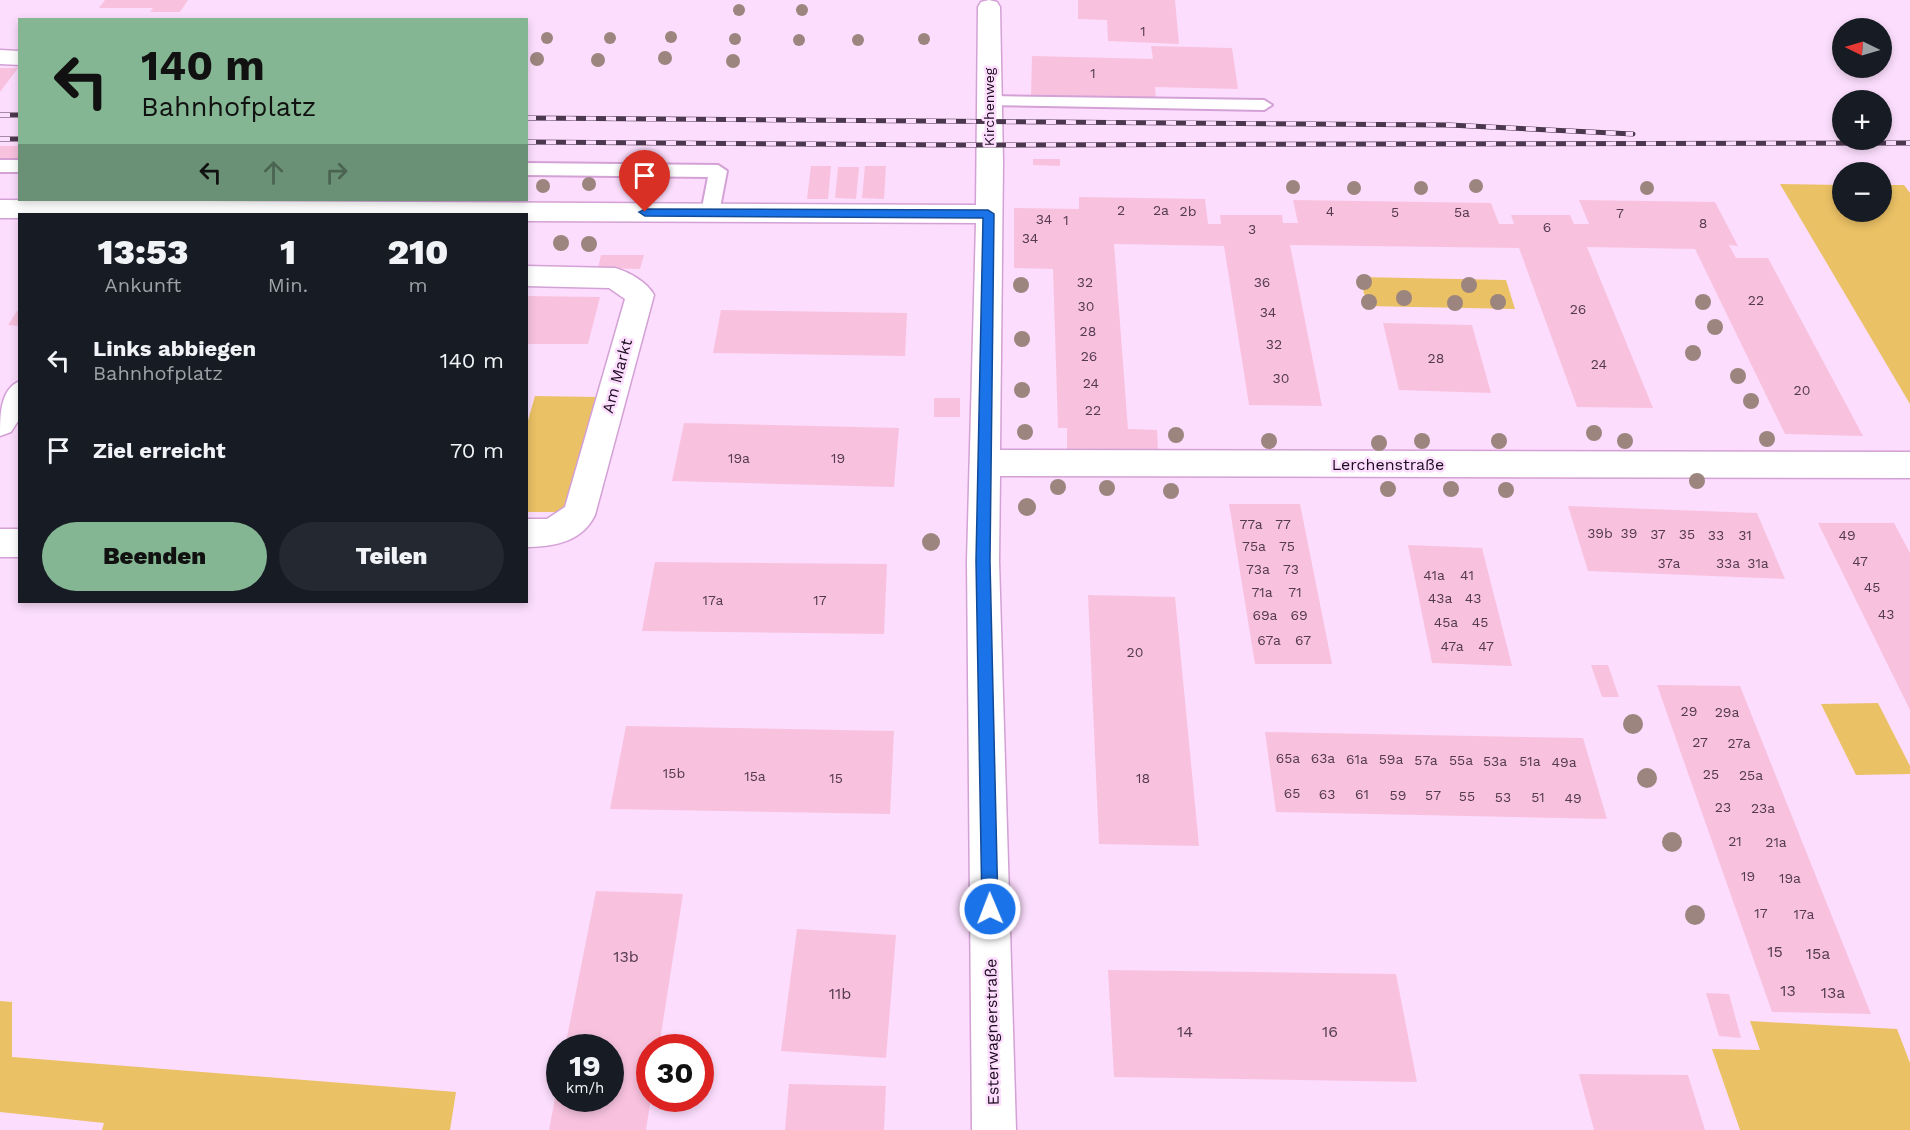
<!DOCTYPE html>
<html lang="de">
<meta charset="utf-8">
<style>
:root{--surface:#171b24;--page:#242831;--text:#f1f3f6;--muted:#9ea1a6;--accent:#85b693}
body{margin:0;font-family:"Work Sans",sans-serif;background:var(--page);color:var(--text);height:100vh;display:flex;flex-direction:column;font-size:22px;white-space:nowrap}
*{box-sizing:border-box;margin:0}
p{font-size:20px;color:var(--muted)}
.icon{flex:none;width:33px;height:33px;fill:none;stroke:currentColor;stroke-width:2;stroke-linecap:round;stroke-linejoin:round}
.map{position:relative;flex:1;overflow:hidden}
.drawer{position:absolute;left:18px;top:213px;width:510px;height:390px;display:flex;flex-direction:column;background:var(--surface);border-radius:0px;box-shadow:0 3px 9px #0003}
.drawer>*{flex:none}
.top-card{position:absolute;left:18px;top:18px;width:510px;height:183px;border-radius:0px;box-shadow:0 3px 9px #0003;background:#85b693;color:#111;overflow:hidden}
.needle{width:39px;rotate:275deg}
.buttons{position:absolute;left:1832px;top:18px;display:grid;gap:12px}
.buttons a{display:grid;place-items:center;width:60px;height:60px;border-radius:50%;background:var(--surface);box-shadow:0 3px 9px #0003;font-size:30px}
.speed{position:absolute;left:546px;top:1034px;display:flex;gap:12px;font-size:30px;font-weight:700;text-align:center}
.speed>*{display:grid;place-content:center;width:78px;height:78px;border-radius:50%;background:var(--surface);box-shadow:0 3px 9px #0003;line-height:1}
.speed small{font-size:15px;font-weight:400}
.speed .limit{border:9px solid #d22;background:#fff;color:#111}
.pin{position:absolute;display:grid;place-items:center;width:51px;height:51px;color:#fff;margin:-62px -26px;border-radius:50% 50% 50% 0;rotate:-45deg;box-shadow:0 0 6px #0007}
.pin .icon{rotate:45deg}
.me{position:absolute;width:66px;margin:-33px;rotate:359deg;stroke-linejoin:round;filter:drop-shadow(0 0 4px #0008)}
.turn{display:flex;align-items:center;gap:21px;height:126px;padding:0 24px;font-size:27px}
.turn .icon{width:78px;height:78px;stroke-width:2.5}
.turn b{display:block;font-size:42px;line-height:51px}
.lanes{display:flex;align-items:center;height:57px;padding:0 24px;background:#0003;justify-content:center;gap:30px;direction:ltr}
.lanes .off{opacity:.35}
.eta{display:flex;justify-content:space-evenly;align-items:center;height:102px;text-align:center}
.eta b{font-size:36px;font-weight:800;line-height:42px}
.primary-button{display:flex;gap:12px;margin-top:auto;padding:12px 24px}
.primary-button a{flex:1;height:69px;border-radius:36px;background:var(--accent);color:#111;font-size:24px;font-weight:800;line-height:69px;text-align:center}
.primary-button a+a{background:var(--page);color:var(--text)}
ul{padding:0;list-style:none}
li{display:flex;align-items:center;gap:18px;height:90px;padding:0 24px}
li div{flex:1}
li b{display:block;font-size:22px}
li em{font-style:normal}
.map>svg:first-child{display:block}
</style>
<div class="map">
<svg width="1910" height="1130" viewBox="0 0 1910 1130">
<rect width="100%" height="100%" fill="#fcddfd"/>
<g fill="#ebc165">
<path d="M1780 184 1842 185V212H1881V185H1904L1910 193V404Z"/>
<path d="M1360 277 1506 280 1515 309 1367 306Z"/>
<path d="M535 396 596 397 565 512H527V424Z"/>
<path d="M1878 703 1910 766V774L1856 775 1821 704Z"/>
<path d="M0 1001 12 1002V1057L456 1092 450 1130H102L104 1123 0 1112Z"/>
<path d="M1750 1021 1897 1029 1910 1063V1130H1740L1712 1049 1760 1050Z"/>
</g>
<g fill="#f8c2df">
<path d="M105 0H188L180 12H150L153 8H99Z"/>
<path d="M1078 0H1175L1179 44 1108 41 1107 20 1078 19Z"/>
<path d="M1151 46 1232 48 1238 89 1155 87 1156 99 1031 95 1032 56 1153 59Z"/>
<path d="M0 68H18L0 92Z"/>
<rect x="0" y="146" width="20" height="16"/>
<path d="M1033 159H1060V166L1033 165Z"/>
<path d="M811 166H831L828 199H807Z"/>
<path d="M865 166H886L884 199 862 198Z"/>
<path d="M838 167H859L856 199 835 198Z"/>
<path d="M1079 197 1205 199 1208 224H1221L1220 215H1282L1283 223H1298L1293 200 1491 203 1499 224H1514L1511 215H1570L1574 224H1589L1579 200 1715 202 1738 246 1729 245 1736 258H1768L1863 436 1785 434 1695 249 1587 247 1653 408 1577 407 1519 248 1290 245 1322 406 1249 405 1224 246 1114 244 1128 429 1157 430 1158 450 1067 449V428H1058L1053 269 1014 268V208L1079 209Z"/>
<path d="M601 255H644L640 269 598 268Z"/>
<path d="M526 296 600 297 588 344H526Z"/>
<path d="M721 310 907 313 905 356 713 353Z"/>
<path d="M17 311H20V326L8 325Z"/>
<path d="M1383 323 1472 325 1491 393 1399 390Z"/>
<rect x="934" y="398" width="26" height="19"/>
<path d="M684 423 899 428 894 487 672 481Z"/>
<path d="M1229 504H1300L1332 664H1255Z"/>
<path d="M1568 506 1757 513 1785 579 1588 571Z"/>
<path d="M1818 523H1894L1910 553V710Z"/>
<path d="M1408 545 1482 548 1512 666 1432 663Z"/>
<path d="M655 562 887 564 884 634 642 631Z"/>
<path d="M1088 595 1175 597 1199 846 1099 844Z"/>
<path d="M1591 665H1608L1619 697H1602Z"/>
<path d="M1657 685 1740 686 1871 1014 1772 1012Z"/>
<path d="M626 726 894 731 890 814 610 809Z"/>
<path d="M1265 732 1583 738 1607 819 1276 812Z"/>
<path d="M596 891 683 894 659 1047H650L651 1098 646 1130H549L558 1082 560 1098H610V1047H565Z"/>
<path d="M797 929 896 935 886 1058 781 1051Z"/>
<path d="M1108 970 1396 974 1417 1082 1114 1077Z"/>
<path d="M1706 993 1729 994 1741 1038 1719 1036Z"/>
<path d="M1579 1074 1688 1075 1705 1130H1594Z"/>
<path d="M789 1084 886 1086 884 1130H785Z"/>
</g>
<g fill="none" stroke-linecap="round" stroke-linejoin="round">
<defs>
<g id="service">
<path d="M989 96 1264 100 1272 105 1264 110 983 105 981 101Z"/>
<rect x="0" y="160" width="20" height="12"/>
<path d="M526 163 718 165 727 171 719 213 716 217H704L701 213 708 177 526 175Z"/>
</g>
<g id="minor">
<path d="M989 0 997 2 1000 7 1003 162 1000 450 1910 452V478L1000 476 999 561 1016 1130H972L967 561 976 223 526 221V214H20V218H0V200L976 205 978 7 981 2Z"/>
<path d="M0 50 20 51V65L0 64Z"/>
<path d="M526 266 615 268C629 272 647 282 654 295L595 515C582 542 553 547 526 547V519H547L565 507 625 299 609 288 526 286Z"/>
<path d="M20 381V418L11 432 0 436C0 415 0 389 20 381Z"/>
<rect x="0" y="529" width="20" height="28"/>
</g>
</defs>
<use href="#service" stroke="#d3a1d5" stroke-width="4"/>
<use href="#minor" stroke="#d3a1d5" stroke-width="3"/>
<use href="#service" fill="#fff" fill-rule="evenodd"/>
<use href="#minor" fill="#fff" fill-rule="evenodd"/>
<defs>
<g id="rail">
<path d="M0 115H20"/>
<path d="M526 118 1449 125 1633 134"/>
<path d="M0 139H20"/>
<path d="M526 142 961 145 1910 143"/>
</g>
</defs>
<use href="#rail" stroke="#4c384e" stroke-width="5"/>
<use href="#rail" stroke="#fcddfd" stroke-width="4" stroke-dasharray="10" stroke-linecap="butt"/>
</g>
<g fill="#9c857e">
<circle cx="739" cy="10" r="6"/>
<circle cx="802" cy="10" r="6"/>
<circle cx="671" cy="37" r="6"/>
<circle cx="547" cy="38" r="6"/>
<circle cx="610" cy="38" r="6"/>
<circle cx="735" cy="39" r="6"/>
<circle cx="924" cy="39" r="6"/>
<circle cx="799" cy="40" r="6"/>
<circle cx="858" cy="40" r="6"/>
<circle cx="665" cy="58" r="7"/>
<circle cx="537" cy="59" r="7"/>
<circle cx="598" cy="60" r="7"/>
<circle cx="733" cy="61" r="7"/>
<circle cx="589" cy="184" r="7"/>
<circle cx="629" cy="184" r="7"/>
<circle cx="543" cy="186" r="7"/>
<circle cx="1476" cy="186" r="7"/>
<circle cx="1293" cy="187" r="7"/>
<circle cx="1354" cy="188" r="7"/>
<circle cx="1421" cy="188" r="7"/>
<circle cx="1647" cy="188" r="7"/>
<circle cx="561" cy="243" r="8"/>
<circle cx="589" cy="244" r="8"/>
<circle cx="1364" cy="282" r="8"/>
<circle cx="1021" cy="285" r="8"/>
<circle cx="1469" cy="285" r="8"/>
<circle cx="1404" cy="298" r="8"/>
<circle cx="1369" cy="302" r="8"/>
<circle cx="1498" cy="302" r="8"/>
<circle cx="1703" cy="302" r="8"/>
<circle cx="1455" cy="303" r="8"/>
<circle cx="1715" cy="327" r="8"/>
<circle cx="1022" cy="339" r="8"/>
<circle cx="1693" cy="353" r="8"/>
<circle cx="1738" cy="376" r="8"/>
<circle cx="1022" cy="390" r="8"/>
<circle cx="1751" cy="401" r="8"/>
<circle cx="1025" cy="432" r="8"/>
<circle cx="1594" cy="433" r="8"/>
<circle cx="1176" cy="435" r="8"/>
<circle cx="1767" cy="439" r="8"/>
<circle cx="1269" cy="441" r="8"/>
<circle cx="1422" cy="441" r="8"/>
<circle cx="1499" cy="441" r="8"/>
<circle cx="1625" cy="441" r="8"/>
<circle cx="1379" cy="443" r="8"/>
<circle cx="1697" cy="481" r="8"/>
<circle cx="1058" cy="487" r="8"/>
<circle cx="1107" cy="488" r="8"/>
<circle cx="1388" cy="489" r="8"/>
<circle cx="1451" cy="489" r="8"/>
<circle cx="1506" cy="490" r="8"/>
<circle cx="1171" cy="491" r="8"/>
<circle cx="1027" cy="507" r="9"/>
<circle cx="931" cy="542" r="9"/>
<circle cx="1633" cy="724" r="10"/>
<circle cx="1647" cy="778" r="10"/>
<circle cx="1672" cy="842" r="10"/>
<circle cx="1695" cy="915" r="10"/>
</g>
<path fill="#1a73e8" stroke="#114b97" stroke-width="1.5" d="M645 209 988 210 994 214 990 561 998 909 996 914 990 917 984 914 982 909 976 561 983 218 645 216 639 212Z"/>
<g text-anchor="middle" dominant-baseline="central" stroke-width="5" stroke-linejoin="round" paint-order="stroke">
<g font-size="14" fill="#543a50">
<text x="1143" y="31">1</text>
<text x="1093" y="73">1</text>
<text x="1121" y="210">2</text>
<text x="1161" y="210">2a</text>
<text x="1188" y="211">2b</text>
<text x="1330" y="211">4</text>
<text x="1395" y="212">5</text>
<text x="1462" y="212">5a</text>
<text x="1620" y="213">7</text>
<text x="1044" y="219">34</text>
<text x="1066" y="220">1</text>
<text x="1703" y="223">8</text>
<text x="1547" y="227">6</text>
<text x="1252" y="229">3</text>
<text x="1030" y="238">34</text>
<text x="1085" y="282">32</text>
<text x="1262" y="282">36</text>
<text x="1756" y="300">22</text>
<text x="1086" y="306">30</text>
<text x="1578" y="309">26</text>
<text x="1268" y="312">34</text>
<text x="1088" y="331">28</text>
<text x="1274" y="344">32</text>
<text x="1089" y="356">26</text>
<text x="1436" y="358">28</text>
<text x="1599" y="364">24</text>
<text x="1281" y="378">30</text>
<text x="1091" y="383">24</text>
<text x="1802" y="390">20</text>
<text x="1093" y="410">22</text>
<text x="739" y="458">19a</text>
<text x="838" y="458">19</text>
<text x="1251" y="524">77a</text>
<text x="1283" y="524">77</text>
<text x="1600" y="533">39b</text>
<text x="1629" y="533">39</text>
<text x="1658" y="534">37</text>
<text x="1687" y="534">35</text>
<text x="1716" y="535">33</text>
<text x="1745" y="535">31</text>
<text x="1847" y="535">49</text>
<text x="1254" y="546">75a</text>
<text x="1287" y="546">75</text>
<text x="1860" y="561">47</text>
<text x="1669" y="563">37a</text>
<text x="1728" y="563">33a</text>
<text x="1758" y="563">31a</text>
<text x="1258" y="569">73a</text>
<text x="1291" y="569">73</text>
<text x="1434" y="575">41a</text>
<text x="1467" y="575">41</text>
<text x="1872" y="587">45</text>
<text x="1262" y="592">71a</text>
<text x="1295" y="592">71</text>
<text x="1440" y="598">43a</text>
<text x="1473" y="598">43</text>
<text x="713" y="600">17a</text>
<text x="820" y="600">17</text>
<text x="1886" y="614">43</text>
<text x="1265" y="615">69a</text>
<text x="1299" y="615">69</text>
<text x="1446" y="622">45a</text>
<text x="1480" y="622">45</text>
<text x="1269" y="640">67a</text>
<text x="1303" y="640">67</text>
<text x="1452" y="646">47a</text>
<text x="1486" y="646">47</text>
<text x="1135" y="652">20</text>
<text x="1689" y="711">29</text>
<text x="1727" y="712">29a</text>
<text x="1700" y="742">27</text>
<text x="1739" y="743">27a</text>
<text x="1288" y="758">65a</text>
<text x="1323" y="758">63a</text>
<text x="1357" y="759">61a</text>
<text x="1391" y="759">59a</text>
<text x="1426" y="760">57a</text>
<text x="1461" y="760">55a</text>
<text x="1495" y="761">53a</text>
<text x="1530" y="761">51a</text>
<text x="1564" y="762">49a</text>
<text x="674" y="773">15b</text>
<text x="1711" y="774">25</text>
<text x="1751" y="775">25a</text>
<text x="755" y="776">15a</text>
<text x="836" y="778">15</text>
<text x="1143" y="778">18</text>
<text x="1292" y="793">65</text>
<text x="1327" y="794">63</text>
<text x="1362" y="794">61</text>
<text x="1398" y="795">59</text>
<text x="1433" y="795">57</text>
<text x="1467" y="796">55</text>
<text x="1503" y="797">53</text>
<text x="1538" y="797">51</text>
<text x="1573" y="798">49</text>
<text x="1723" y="807">23</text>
<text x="1763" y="808">23a</text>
<text x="1735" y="841">21</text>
<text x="1776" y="842">21a</text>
<text x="1748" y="876">19</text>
<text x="1790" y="878">19a</text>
<text x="1761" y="913">17</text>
<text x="1804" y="914">17a</text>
</g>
<g font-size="14" fill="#1e0d20" stroke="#fcddfd">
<text transform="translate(989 107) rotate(-90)">Kirchenweg</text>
</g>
<g font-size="16" fill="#1e0d20" stroke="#fcddfd">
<text transform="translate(617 376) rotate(-75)">Am Markt</text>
<text x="1388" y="464">Lerchenstraße</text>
<text transform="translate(992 1032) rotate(-91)">Esterwagnerstraße</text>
</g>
<g font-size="16" fill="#543a50">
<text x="1775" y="951">15</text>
<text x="1818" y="953">15a</text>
<text x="626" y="956">13b</text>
<text x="1788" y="990">13</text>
<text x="1833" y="992">13a</text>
<text x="840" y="993">11b</text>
<text x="1185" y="1031">14</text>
<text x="1330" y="1031">16</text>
</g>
</g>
</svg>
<div class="buttons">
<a><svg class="needle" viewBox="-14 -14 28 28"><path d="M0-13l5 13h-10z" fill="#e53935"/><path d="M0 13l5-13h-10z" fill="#9ea1a6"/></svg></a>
<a>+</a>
<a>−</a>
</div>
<div class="speed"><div>19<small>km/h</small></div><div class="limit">30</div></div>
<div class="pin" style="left:645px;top:212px;background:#d93025"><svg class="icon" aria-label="arrive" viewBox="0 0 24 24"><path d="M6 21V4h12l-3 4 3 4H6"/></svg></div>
<svg class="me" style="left:990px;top:909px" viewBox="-20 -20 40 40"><circle r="17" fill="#1a73e8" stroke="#fff" stroke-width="3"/><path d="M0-11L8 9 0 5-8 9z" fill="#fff"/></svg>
<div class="top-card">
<div class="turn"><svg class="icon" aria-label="left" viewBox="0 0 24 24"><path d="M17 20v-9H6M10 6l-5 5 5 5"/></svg><div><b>140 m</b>Bahnhofplatz</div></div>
<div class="lanes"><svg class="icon" aria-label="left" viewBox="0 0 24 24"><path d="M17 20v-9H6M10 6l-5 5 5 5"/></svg><svg class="icon off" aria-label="ahead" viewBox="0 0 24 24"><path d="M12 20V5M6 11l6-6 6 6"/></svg><svg class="icon off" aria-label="right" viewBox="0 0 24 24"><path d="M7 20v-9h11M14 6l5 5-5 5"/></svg></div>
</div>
<section class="drawer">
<div class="eta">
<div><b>13:53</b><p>Ankunft</p></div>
<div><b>1</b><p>Min.</p></div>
<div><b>210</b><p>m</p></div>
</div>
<ul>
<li><svg class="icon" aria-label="left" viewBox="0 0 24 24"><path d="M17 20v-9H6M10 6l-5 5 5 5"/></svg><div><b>Links abbiegen</b><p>Bahnhofplatz</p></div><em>140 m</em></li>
<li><svg class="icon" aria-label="arrive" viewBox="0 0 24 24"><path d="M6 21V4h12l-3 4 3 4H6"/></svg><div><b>Ziel erreicht</b></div><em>70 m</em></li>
</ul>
<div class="primary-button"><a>Beenden</a><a>Teilen</a></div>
</section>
</div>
